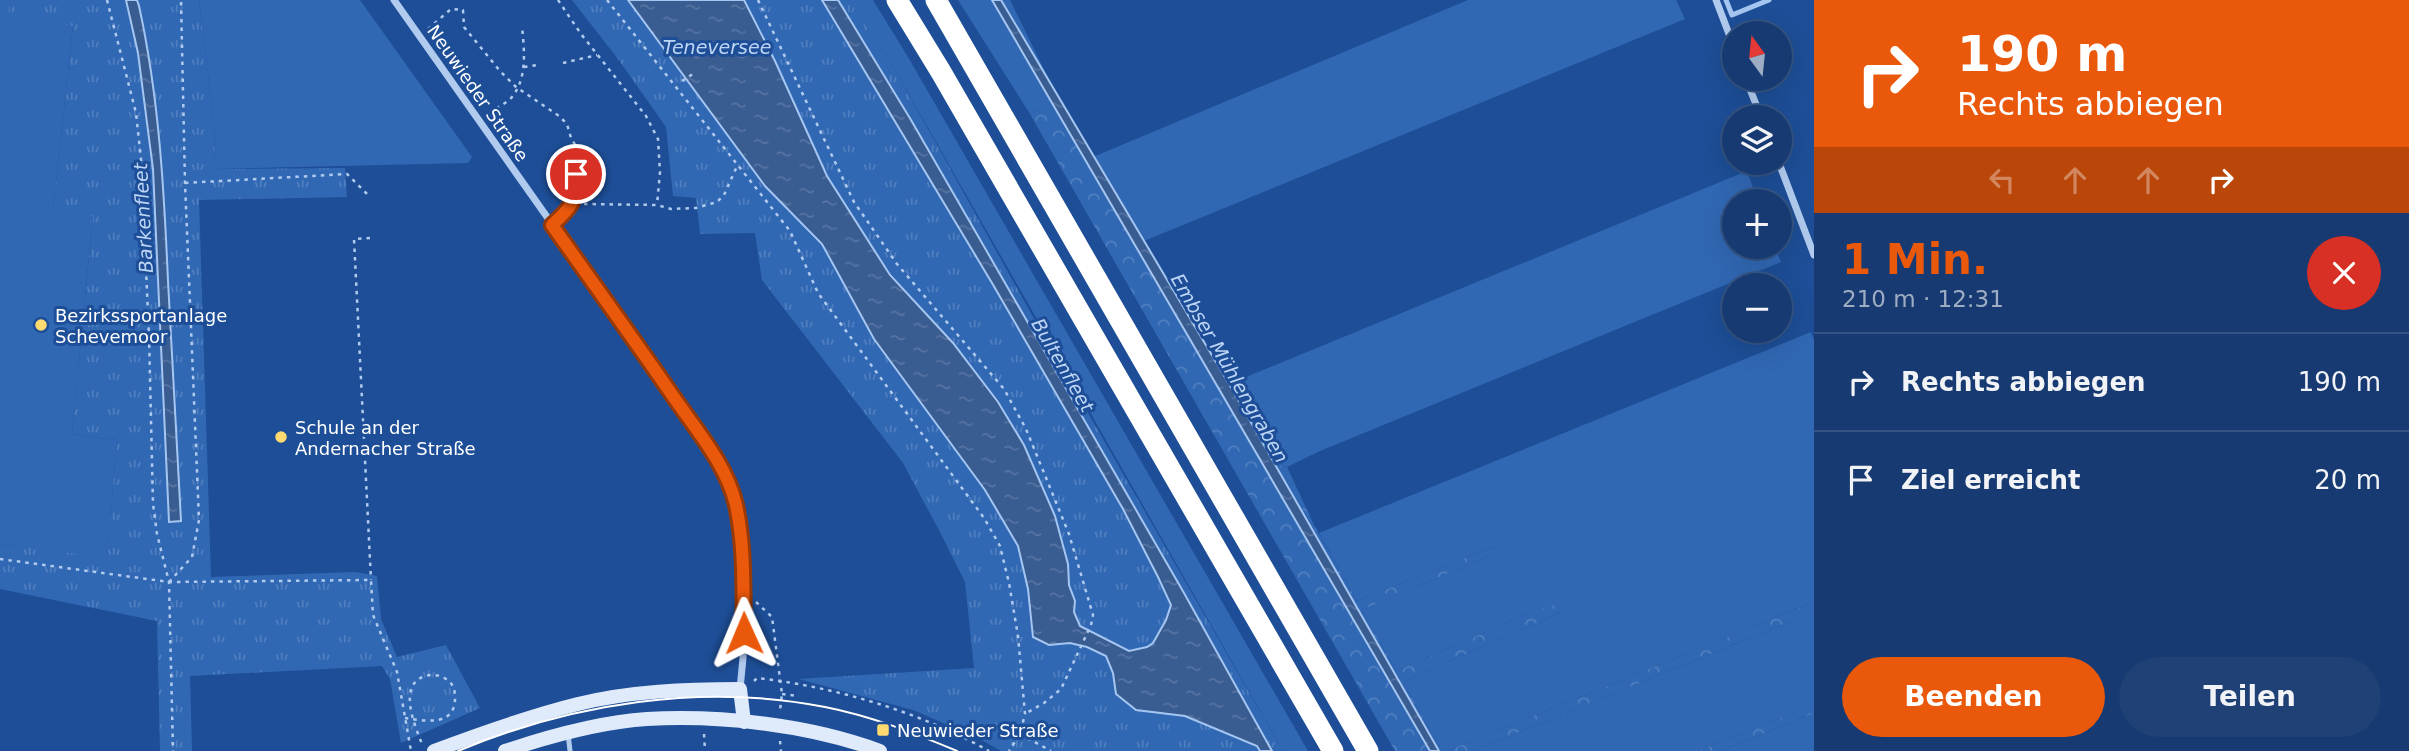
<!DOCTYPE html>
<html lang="de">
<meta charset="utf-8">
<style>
:root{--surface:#163a71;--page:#1f4176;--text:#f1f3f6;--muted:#9eadc3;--line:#355484;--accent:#ea580c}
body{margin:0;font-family:"DejaVu Sans",sans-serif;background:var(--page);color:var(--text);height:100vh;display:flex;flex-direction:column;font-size:26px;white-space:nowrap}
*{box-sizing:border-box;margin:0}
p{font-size:23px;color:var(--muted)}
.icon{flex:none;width:38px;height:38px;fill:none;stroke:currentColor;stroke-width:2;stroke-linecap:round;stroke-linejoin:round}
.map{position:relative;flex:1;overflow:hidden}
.drawer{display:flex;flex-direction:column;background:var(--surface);width:595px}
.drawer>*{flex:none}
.banner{background:#ea580c;color:#fff;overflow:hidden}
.needle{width:46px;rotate:345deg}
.buttons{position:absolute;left:1722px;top:21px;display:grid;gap:14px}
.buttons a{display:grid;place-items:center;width:70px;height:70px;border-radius:50%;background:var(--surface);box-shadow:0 7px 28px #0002,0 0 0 2px var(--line);font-size:35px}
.pin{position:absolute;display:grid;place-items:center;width:60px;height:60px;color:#fff;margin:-30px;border:4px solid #fff;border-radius:50%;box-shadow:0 2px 7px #0007}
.me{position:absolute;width:77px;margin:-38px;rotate:359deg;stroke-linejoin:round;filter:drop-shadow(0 0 5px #0008)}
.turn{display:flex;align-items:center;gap:24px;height:147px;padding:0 28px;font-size:32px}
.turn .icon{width:91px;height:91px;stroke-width:2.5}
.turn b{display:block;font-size:49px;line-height:60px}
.lanes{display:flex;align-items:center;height:66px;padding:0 28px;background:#0003;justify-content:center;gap:35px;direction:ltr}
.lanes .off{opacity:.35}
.round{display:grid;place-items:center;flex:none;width:74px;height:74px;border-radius:37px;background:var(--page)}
.head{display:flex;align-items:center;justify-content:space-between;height:119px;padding:0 28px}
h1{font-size:42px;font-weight:700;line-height:52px;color:var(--accent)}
.primary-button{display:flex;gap:14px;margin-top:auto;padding:14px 28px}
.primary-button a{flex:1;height:80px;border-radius:42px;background:var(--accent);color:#fff;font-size:28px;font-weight:700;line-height:80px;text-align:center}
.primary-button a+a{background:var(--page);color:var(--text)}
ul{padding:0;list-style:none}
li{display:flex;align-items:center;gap:21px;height:98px;padding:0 28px;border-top:2px solid var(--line)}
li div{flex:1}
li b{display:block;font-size:26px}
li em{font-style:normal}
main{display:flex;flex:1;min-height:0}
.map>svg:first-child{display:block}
</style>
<main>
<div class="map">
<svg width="1814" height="751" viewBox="0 0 1814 751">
<defs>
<pattern id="forest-crowns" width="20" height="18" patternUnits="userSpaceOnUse" patternTransform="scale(1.75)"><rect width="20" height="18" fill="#3168b4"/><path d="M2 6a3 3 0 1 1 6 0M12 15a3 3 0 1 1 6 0" fill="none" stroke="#507fbf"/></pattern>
<pattern id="park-tufts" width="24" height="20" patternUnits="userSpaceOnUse" patternTransform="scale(1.75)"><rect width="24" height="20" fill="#3168b4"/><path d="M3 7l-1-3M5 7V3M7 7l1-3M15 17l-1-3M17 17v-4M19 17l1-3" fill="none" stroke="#507fbf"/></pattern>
<pattern id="water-ripples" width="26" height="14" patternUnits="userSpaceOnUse" patternTransform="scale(1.75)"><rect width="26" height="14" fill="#395c91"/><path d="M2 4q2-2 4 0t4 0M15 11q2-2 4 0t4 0" fill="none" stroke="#5774a2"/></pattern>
</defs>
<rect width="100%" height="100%" fill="#1d4e97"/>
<g fill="#3168b4">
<path d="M0 0H10L9 18 73 25 53 210 93 215 72 434 117 440 107 559 0 544Z"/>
<path d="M199 0H360L472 157 468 163 215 169 214 124Z"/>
<path d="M849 0H873L908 57 1308 751H1283L895 70Z"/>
<path d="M958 0H992L1052 104 1030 114Z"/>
<path d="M1001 0H1010L1059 100Z"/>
<path d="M1468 0H1676L1685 19 1144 241 1093 157Z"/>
<path d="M1747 171 1758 201H1734V247H1775L1781 262 1320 451 1287 467 1275 465 1229 384Z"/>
<path d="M1811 332 1814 340V602L1447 751H1442L1403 682 1568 609H1538L1396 671 1362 610 1498 552 1495 546 1357 601 1319 533Z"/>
<path d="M1814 612V705L1698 751H1473Z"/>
<path d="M1814 713V751H1720Z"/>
</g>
<g fill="url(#forest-crowns)">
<path d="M1052 104 1430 751H1395L1030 114Z"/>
<path d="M1275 465 1287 467 1314 525 1357 601 1495 546 1498 552 1362 610 1396 671 1538 609 1564 603 1568 609 1403 682 1442 751H1439Z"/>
<path d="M1814 602V612L1473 751H1447Z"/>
<path d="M1814 705V713L1720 751H1698Z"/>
</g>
<g fill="url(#park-tufts)">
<path d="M10 0H199L214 124 215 169 345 168 347 197 199 200 211 577 355 572 377 576 381 619 397 657 446 645 480 708 401 743 390 679 382 666 190 676 192 751H160L157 621 0 589V544L107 558 117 440 72 434 93 216 53 210 73 26 8 18Z"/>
<path d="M572 0H849L895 70 1046 340 1283 751H1001L978 738 913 710 799 679 974 668 965 582 941 534 903 463 762 280 755 233 700 234 696 198 673 196 666 127 618 59Z"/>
</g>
<g fill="url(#water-ripples)" stroke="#a5c6f1" stroke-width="2">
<path d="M126 0H137L139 6C159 97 164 189 168 281 173 361 177 441 181 521L169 522 153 169 138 53Z"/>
<path d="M628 0H744L775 61 827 176 890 275 953 343 998 402 1024 445 1055 516 1068 564 1069 585 1075 601 1074 612 1080 626 1129 651 1147 647 1153 643 1166 620 1171 605 1158 577 1123 509 992 283 822 0H838L911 120 1184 593 1272 751H1260L1257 746 1185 716 1136 710 1116 694 1113 673 1106 656 1087 647 1070 643 1049 645 1033 637 1028 589 1018 546 985 490 874 339 822 244 765 186Z"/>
<path d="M992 0H1001L1229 384 1439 751H1430Z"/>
</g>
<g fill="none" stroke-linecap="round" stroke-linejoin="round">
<path stroke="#a5c6f1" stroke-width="5" d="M1726 0 1732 15 1769 0"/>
<g stroke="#b1cbef" stroke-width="2.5" stroke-dasharray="3.5 5" stroke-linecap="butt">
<path d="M107 0 136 113 141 159 149 336 153 504 157 534 169 582 173 751"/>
<path d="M558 0 581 34 646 116 658 139 660 172 657 205"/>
<path d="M607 0 790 231 818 293 984 518 1000 546 1009 583 1018 636 1025 714 1020 734 1009 751"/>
<path d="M758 0 854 202 897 264 1004 389 1026 429 1069 534 1093 615 1091 625 1061 689 1044 703 1025 714"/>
<path d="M428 29 451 9 463 10 464 27 500 71 516 87 559 116 567 124 571 138 586 163 591 182 590 204"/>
<path d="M563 63 597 55"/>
<path d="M524 67 537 65"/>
<path d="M682 81 696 72"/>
<path d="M489 113C496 108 507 103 512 97 528 77 524 49 522 26"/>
<path d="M185 183 347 174 368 195"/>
<path d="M584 204 657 205 671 209 696 208 717 202 724 195 738 164"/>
<path d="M370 238 354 239 371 580"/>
<path d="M0 559 169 582 371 580 373 615 397 672 411 751"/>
<path d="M169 582 192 557 199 520 185 183 181 0"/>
<path d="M756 602 772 617 782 694 780 710"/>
<path d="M754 681 757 678C836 687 920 712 989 751"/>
<path d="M782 694 799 696"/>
<path d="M405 718C425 721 456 727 455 697 455 690 453 683 446 679 440 675 432 674 425 676 397 685 415 726 422 744"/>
<path d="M704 734 705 751"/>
<path d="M1020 734 1051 751"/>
<path d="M780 741 781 751"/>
</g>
<g stroke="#b1cbef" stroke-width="5">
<path d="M552 225C573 206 585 190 569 162"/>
<path d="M568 733 570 751"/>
</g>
<g stroke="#b1cbef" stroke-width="7">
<path d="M394 0 667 387 715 457 727 480 736 504 743 569V658L740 689"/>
<path d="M1716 0 1734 47"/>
<path d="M1746 79 1761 117"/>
<path d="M1779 163 1814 255"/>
</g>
<g stroke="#dfeafb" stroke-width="14">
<path d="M434 751C482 733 529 716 578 704 630 691 687 689 740 689L744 722"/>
<path d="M505 751C550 736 599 722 647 719 722 715 810 725 880 751"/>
</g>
<g stroke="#fff" stroke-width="21">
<path d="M897 0 941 72 1333 751"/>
<path d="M936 0 1368 751"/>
</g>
<path stroke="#fff" stroke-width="2" d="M458 751C572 703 703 683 825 707 871 716 914 733 957 751"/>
</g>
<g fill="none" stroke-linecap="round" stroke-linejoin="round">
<defs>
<path id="route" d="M576 174C576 202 572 207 552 225 593 283 635 341 675 399 698 432 727 466 736 505 745 547 743 590 744 633"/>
</defs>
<use href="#route" stroke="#983908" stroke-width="18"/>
<use href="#route" stroke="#ea580c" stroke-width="12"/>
</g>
<g fill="#feda70" stroke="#1d4e97" stroke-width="2.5">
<circle cx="41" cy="325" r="7"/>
<circle cx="281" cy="437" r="7"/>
<rect x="876" y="723" width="14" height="14" rx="3.5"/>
</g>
<g text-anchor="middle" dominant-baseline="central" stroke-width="6" stroke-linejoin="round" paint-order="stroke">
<g font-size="18" fill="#fff" stroke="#1d4e97">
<text transform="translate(478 93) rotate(55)">Neuwieder Straße</text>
</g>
<g font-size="18" fill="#fff" stroke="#1d4e97" text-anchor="start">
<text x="55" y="315">Bezirkssportanlage<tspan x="55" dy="21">Schevemoor</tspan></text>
<text x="295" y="427">Schule an der<tspan x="295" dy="21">Andernacher Straße</tspan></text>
<text x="897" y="730">Neuwieder Straße</text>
</g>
<g font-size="19" font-style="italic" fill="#bed6f6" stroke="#1d4e97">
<text x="717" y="47">Teneversee</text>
<text transform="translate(143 218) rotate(-93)">Barkenfleet</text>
<text transform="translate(1063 365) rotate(60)">Bultenfleet</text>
<text transform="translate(1230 368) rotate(60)">Embser Mühlengraben</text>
</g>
</g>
</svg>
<div class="buttons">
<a><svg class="needle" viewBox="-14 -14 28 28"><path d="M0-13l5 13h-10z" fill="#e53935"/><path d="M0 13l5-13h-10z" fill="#9eadc3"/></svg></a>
<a><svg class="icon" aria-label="layers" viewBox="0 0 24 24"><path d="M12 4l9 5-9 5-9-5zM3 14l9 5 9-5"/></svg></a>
<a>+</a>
<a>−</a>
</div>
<div class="pin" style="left:576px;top:174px;background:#d93025"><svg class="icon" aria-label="arrive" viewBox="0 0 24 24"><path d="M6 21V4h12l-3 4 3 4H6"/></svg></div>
<svg class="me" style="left:744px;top:633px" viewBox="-20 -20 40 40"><path d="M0-17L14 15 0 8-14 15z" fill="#ea580c" stroke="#fff" stroke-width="4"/></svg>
</div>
<section class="drawer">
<div class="banner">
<div class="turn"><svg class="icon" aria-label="right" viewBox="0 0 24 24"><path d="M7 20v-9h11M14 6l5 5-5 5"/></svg><div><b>190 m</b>Rechts abbiegen</div></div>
<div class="lanes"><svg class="icon off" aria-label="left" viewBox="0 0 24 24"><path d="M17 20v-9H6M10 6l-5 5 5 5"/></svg><svg class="icon off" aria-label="ahead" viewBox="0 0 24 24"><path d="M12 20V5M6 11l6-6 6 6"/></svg><svg class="icon off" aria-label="ahead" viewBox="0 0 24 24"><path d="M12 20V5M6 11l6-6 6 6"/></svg><svg class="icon" aria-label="right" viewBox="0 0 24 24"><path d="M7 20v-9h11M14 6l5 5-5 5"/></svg></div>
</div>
<div class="head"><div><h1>1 Min.</h1><p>210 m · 12:31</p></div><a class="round" style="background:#d93025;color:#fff"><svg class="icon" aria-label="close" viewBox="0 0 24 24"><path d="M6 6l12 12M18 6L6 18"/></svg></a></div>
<ul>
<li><svg class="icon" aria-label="right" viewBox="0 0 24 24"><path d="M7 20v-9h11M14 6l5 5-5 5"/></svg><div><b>Rechts abbiegen</b></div><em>190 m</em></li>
<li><svg class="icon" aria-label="arrive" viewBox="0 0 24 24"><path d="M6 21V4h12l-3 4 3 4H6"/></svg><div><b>Ziel erreicht</b></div><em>20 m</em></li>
</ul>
<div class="primary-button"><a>Beenden</a><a>Teilen</a></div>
</section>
</main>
